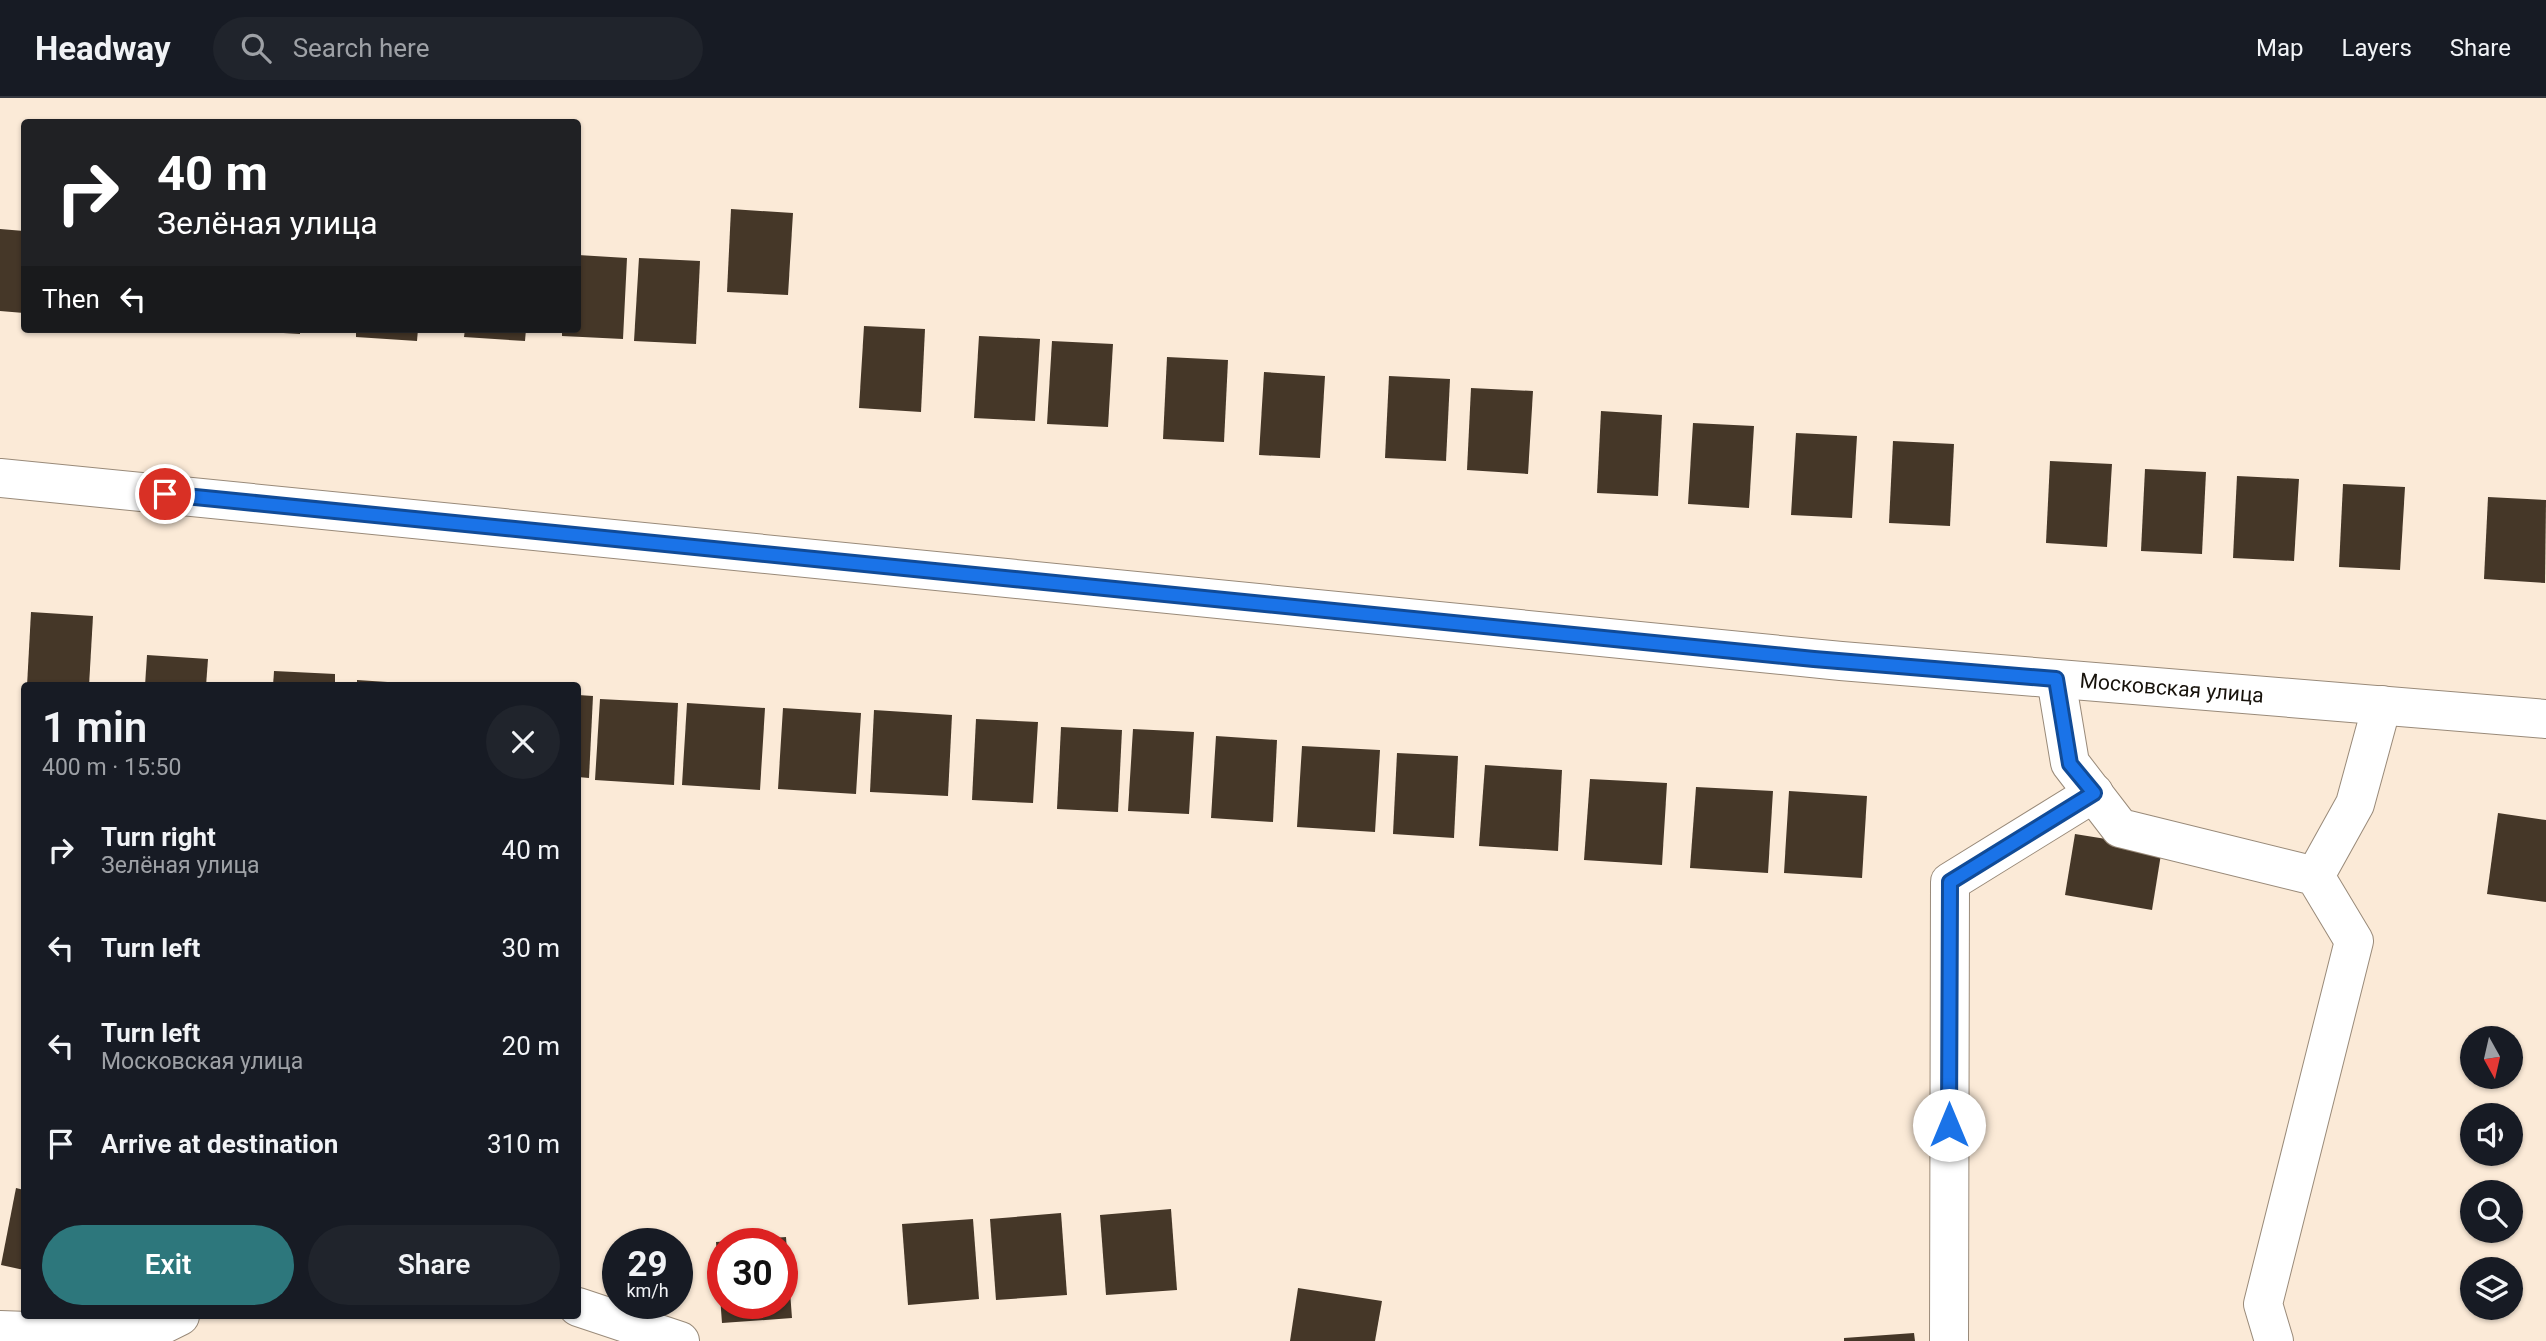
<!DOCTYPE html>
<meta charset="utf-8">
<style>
:root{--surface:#171b24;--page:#20242c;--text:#f1f3f6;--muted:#9ea1a6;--line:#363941;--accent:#2d777c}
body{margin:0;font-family:Roboto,sans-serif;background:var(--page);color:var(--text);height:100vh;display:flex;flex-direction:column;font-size:26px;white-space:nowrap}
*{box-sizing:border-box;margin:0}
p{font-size:23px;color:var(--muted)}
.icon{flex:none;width:38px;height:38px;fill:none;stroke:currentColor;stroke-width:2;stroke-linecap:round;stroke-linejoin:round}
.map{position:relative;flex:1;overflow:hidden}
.details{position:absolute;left:21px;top:584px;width:560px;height:637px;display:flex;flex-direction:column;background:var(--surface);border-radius:7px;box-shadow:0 2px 5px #0004}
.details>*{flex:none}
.hud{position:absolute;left:21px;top:21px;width:560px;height:214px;border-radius:7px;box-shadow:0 2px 5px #0004;background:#202124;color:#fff;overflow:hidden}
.needle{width:46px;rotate:172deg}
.controls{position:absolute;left:2460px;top:928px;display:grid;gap:14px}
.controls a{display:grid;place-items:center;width:63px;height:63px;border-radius:50%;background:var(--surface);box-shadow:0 2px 5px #0004;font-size:35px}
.speed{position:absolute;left:602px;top:1130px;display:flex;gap:14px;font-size:35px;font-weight:700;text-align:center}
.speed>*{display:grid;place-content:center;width:91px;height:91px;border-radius:50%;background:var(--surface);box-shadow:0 2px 5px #0004;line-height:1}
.speed small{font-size:18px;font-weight:400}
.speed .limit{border:10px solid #d22;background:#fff;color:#111}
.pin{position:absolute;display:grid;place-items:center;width:60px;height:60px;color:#fff;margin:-30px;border:4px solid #fff;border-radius:50%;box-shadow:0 2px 7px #0007}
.me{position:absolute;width:77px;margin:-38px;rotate:0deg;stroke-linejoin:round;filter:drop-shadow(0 0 5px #0008)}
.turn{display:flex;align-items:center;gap:24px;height:147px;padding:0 21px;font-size:32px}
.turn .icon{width:91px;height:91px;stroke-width:2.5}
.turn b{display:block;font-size:49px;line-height:60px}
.then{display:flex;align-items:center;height:66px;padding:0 21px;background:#0003;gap:14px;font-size:26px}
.round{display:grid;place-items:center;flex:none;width:74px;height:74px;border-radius:37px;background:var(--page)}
.headline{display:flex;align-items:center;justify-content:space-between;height:119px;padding:0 21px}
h1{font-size:42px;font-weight:600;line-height:52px}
.primary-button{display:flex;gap:14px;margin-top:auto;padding:14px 21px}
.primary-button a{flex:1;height:80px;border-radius:42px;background:var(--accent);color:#fff;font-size:28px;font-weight:600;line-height:80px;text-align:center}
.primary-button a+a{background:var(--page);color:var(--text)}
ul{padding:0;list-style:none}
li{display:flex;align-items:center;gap:21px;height:98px;padding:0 21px}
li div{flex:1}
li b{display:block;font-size:26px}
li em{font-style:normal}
header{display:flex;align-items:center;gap:42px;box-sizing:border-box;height:98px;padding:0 35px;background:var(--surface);border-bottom:2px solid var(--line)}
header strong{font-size:33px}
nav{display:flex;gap:38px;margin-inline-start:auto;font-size:24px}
.search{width:490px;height:63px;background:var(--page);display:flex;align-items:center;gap:18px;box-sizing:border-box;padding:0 24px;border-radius:38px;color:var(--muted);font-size:26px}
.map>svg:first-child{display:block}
</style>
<header>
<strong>Headway</strong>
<div class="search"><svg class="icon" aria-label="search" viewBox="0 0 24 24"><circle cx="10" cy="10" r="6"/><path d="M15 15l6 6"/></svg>Search here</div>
<nav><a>Map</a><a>Layers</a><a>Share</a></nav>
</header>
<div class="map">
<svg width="2546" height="1243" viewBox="0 0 2546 1243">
<rect width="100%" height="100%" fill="#fbead7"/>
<g fill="#453728" fill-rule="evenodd">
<path d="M731 111 793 115 788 197 727 194Z"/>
<path d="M0 131 24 133V215L0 213Z"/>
<path d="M578 157 627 160 623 241 562 238V231H578Z"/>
<path d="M639 160 700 163 696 246 634 243Z"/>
<path d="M864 228 925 231 921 314 859 310Z"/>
<path d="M249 231H300V236L249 233Z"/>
<path d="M356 231H418L417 243 356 239Z"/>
<path d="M465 231H526L525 243 464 239Z"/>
<path d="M979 238 1040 241 1035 323 974 320Z"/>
<path d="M1052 243 1113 246 1108 329 1047 326Z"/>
<path d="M1167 259 1228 262 1224 344 1163 341Z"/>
<path d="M1264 274 1325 278 1320 360 1259 357Z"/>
<path d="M1389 278 1450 281 1446 363 1385 360Z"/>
<path d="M1471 290 1533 293 1528 376 1467 372Z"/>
<path d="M1601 313 1662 317 1658 398 1597 395Z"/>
<path d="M1693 325 1754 328 1749 410 1688 406Z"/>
<path d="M1796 335 1857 338 1852 420 1791 417Z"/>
<path d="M1893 343 1954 346 1950 428 1889 425Z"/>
<path d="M2050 363 2112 366 2107 449 2046 445Z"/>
<path d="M2145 371 2206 374 2202 456 2141 453Z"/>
<path d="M2237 378 2299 381 2294 463 2233 460Z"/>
<path d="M2343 386 2405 389 2400 472 2339 469Z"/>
<path d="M2488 399 2546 402 2545 485 2484 481Z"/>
<path d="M31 514 93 518 89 588H27Z"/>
<path d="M147 557 208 561 206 588H145Z"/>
<path d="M274 573 335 576V588H273Z"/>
<path d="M357 582 418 586V588H357Z"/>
<path d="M578 597 593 598 589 680 578 679Z"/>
<path d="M600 601 678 605 674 687 595 682Z"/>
<path d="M687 605 765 610 760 692 682 687Z"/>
<path d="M783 610 861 615 856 696 778 691Z"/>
<path d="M874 612 952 617 948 698 870 694Z"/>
<path d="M976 621 1038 624 1033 705 972 702Z"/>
<path d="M1061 629 1122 632 1118 714 1057 711Z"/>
<path d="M1133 631 1194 634 1189 716 1128 713Z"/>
<path d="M1216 638 1277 642 1273 724 1211 720Z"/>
<path d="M1302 648 1380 652 1375 734 1297 729Z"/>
<path d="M1397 655 1458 658 1454 740 1393 736Z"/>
<path d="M1485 667 1562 672 1558 753 1479 748Z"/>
<path d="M1590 681 1667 685 1662 767 1584 762Z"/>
<path d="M1696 689 1773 693 1768 775 1690 770Z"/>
<path d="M1789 693 1867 698 1862 780 1784 775Z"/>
<path d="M2498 715 2546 722V804L2487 796Z"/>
<path d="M2075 736 2162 750 2152 812 2065 797Z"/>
<path d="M16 1090 24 1092V1172L1 1167Z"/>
<path d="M1171 1111 1177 1192 1106 1197 1100 1117Z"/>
<path d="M1061 1115 1067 1197 996 1202 990 1121Z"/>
<path d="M973 1121 979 1201 908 1207 902 1126Z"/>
<path d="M786 1139 792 1220 722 1225 716 1144ZM723 1146H782V1206H723Z"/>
<path d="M1298 1190 1382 1203 1375 1243H1290Z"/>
<path d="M1914 1235 1915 1243H1844V1240Z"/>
</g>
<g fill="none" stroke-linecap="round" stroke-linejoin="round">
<defs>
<g id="minor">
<path id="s1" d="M0 380 1841 563 2546 621"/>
<path d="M2056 581 2070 665 2120 730 2315 778 2354 843 2263 1206 2274 1243"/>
<path d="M2315 778 2355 706 2382 607"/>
<path d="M578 1209 680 1243"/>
<path d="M0 1232 142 1237 180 1218"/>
<path d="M1949 1243 1950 784 2094 695"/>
</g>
</defs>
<use href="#minor" stroke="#998a79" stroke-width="40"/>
<use href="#minor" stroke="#fff" stroke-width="38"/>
</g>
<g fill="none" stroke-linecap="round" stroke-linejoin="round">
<defs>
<path id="route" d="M165 396 1814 561 2056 581 2070 666 2094 695 1950 784 1949 1027"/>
</defs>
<use href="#route" stroke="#114b97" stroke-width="18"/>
<use href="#route" stroke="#1a73e8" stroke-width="12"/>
</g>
<g text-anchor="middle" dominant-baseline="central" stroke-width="7" stroke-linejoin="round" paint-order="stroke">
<g font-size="21" fill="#17120b" stroke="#fbead7">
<text stroke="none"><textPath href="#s1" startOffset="2182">Московская улица</textPath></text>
</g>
</g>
</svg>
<div class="controls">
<a><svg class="needle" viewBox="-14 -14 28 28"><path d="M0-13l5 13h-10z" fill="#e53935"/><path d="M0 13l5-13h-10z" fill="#9ea1a6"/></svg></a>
<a><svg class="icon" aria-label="sound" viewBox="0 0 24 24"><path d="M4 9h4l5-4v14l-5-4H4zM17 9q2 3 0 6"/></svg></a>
<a><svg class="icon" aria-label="search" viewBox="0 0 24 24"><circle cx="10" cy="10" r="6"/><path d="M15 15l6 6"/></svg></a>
<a><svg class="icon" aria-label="layers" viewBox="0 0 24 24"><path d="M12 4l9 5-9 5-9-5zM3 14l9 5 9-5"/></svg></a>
</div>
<div class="speed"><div>29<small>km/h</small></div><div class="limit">30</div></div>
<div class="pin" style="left:165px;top:396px;background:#d93025"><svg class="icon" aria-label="arrive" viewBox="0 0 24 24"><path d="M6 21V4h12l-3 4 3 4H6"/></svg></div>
<svg class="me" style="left:1949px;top:1027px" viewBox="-20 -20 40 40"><circle r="19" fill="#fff"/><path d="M0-13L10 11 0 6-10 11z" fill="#1a73e8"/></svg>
<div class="hud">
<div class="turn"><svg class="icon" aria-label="right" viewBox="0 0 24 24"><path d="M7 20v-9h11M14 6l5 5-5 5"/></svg><div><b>40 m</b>Зелёная улица</div></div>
<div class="then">Then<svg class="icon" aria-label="left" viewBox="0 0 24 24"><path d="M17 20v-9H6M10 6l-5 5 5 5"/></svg></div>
</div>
<section class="details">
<div class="headline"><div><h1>1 min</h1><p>400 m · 15:50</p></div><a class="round"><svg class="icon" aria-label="close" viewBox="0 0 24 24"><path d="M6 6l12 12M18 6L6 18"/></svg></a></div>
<ul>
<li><svg class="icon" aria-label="right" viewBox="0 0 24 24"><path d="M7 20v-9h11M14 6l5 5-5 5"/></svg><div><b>Turn right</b><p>Зелёная улица</p></div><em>40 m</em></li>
<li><svg class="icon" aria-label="left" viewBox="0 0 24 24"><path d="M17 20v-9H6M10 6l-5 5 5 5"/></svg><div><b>Turn left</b></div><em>30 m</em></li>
<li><svg class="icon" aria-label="left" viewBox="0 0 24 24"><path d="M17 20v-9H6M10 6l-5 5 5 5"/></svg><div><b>Turn left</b><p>Московская улица</p></div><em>20 m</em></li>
<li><svg class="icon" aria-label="arrive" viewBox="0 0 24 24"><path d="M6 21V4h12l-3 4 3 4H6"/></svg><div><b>Arrive at destination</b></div><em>310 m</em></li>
</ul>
<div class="primary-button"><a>Exit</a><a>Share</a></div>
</section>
</div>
